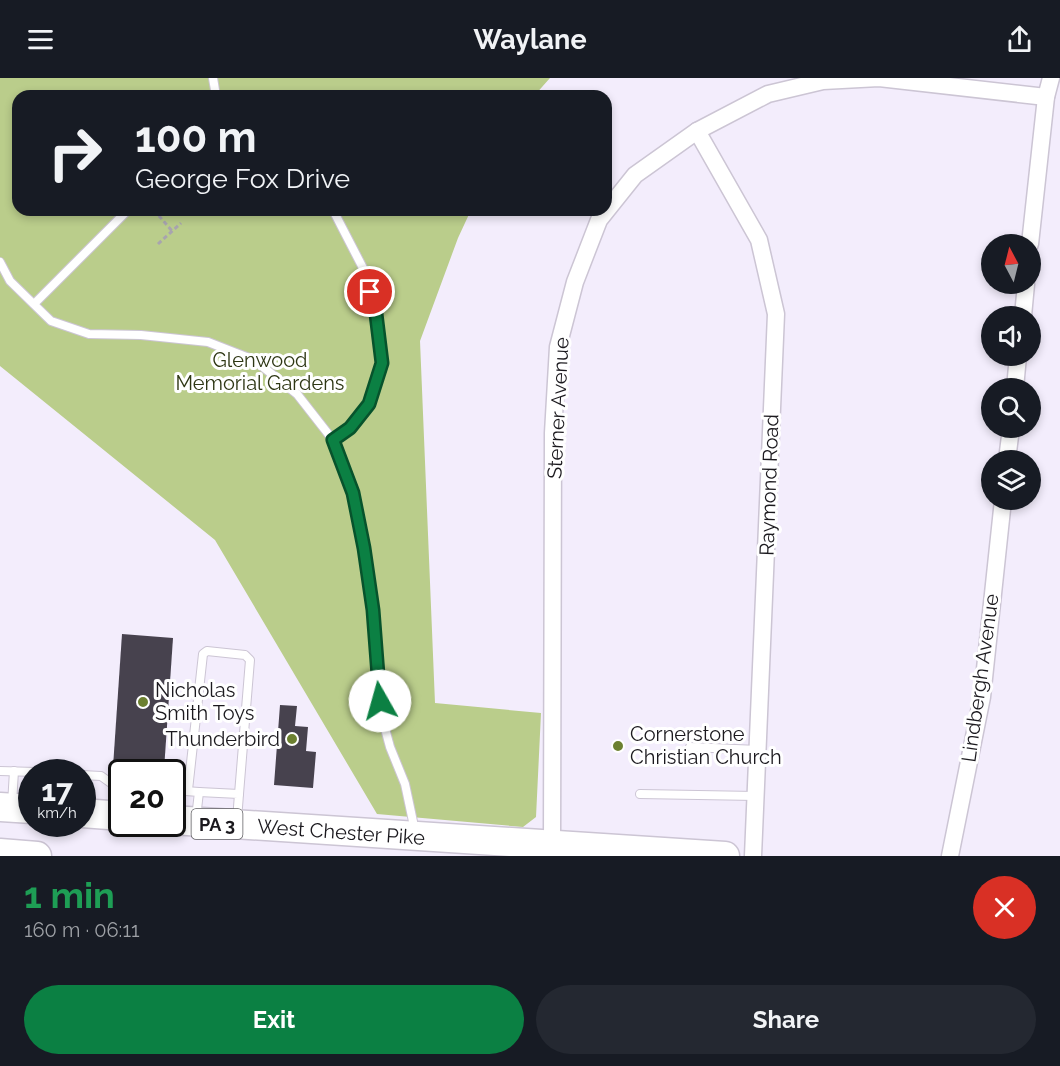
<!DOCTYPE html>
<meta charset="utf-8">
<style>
:root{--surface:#171b24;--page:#242831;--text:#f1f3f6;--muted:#9ea1a6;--accent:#0b8043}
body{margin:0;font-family:Raleway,sans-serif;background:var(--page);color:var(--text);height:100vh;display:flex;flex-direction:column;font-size:22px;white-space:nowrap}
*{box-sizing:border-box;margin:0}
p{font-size:20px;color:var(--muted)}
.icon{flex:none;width:33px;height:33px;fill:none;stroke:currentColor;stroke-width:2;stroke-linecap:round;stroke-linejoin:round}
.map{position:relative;height:778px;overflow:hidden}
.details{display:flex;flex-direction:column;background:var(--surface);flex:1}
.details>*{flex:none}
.top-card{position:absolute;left:12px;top:12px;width:600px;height:126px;border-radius:18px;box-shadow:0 3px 9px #0003;background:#171b24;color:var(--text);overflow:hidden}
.needle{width:39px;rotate:353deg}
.tools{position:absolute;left:981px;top:156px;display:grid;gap:12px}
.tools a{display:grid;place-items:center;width:60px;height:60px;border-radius:50%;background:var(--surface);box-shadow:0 3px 9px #0003;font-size:30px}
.speed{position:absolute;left:18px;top:681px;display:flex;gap:12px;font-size:30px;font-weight:700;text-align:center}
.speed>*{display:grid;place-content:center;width:78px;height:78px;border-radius:50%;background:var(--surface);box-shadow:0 3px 9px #0003;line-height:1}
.speed small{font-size:15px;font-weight:400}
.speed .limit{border:3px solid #111;border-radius:9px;background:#fff;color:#111}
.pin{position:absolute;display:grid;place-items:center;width:51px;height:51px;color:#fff;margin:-26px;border:3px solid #fff;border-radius:50%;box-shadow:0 2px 6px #0007}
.me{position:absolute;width:66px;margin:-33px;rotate:353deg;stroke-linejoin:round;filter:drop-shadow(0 0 4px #0008)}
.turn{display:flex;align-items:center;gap:21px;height:126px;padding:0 24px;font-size:27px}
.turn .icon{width:78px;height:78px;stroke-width:2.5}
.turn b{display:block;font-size:42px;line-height:51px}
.round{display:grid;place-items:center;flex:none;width:63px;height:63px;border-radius:32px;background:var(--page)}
.head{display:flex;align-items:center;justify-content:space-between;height:102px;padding:0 24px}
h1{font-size:36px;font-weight:700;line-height:45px;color:#1e9e55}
.cta{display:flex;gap:12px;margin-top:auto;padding:12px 24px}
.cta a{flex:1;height:69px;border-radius:36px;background:var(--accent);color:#fff;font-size:24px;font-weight:700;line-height:69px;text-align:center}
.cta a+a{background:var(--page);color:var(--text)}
header{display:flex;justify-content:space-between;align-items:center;height:78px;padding:0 24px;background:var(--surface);font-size:27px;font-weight:700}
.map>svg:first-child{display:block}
</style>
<header><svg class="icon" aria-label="menu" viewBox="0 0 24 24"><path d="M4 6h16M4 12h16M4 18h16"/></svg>Waylane<svg class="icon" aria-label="share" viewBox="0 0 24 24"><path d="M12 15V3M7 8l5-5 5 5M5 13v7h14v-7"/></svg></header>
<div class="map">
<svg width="1060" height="778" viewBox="0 0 1060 778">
<rect width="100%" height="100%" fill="#f3edfc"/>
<path fill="#bacd8b" d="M0 0H550L534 18H18V132H471L458 160 420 263 435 625 541 635 536 739 523 749 377 736 215 462 0 288Z"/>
<g fill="#47424e">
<path d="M122 556 173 560 164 692 113 689Z"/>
<path d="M280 627 297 628 295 648 308 649 306 673 316 674 313 710 274 707Z"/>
</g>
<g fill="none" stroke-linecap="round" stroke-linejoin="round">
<defs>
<g id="service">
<path d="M213 0 216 18"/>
<path d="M333 132 364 192 376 236 382 285 370 326 350 350 333 362"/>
<path d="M0 184 10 203 51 243 89 256 141 257 208 264 254 282 297 316 333 362 353 415 364 470 373 532 377 603 383 643 390 669 405 706 415 753"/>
<path d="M34 226 128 132"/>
<path d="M690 669 758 672"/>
<path d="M0 693 36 694"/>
<path d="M82 697 101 698 115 708"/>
<path d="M172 712 199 714 196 740"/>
<path d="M188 712 203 576 207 573 245 577 250 582 239 716"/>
<path d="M199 714 239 716 237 742"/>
<path d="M640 716 756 718"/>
<path d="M12 726 14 693"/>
<path d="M112 734 115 708H122"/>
</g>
<g id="minor">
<path d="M697 53 759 162 776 236 753 778"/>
<path d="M1030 166 1046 19 1051 0"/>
<path d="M1023 238 1026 206"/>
<path d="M1015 310 1018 278"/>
<path d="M1007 382 1011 350"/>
<path d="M552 767 553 355 558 269 575 204 599 142 635 97 697 53 768 16 823 3 879 0 1046 19"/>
<path d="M950 778 982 619 1003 422"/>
</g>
<g id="trunk">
<path d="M0 729 32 731"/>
<path d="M82 735 122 738"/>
<path d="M172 742 725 778"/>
<path d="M0 775 37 778"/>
</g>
</defs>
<use href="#service" stroke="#ccc5d4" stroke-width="10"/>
<use href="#minor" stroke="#ccc5d4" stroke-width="19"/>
<use href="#trunk" stroke="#ccc5d4" stroke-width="31"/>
<g stroke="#a8a4af" stroke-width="3" stroke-dasharray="4.5 3" stroke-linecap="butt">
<path d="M154 132 172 153"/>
<path d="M158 166 181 145"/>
</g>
<use href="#service" stroke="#fff" stroke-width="8"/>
<use href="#minor" stroke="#fff" stroke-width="16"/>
<use href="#trunk" stroke="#fff" stroke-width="28"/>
</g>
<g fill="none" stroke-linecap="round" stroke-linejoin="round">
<defs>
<path id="route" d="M370 214 376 236 382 285 369 326 350 350 333 362 353 415 364 470 373 532 380 623"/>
</defs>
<use href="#route" stroke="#07532c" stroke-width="15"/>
<use href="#route" stroke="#0b8043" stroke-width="10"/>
</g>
<g fill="#6c8030" stroke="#fff" stroke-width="2">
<circle cx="143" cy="624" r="6"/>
<circle cx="292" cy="661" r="6"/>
<circle cx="618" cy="668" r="6"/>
</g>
<g text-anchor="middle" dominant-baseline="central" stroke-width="6" stroke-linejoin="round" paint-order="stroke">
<rect fill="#fff" stroke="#5f5e62" stroke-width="1.5" x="191.5" y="731" width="51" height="30" rx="4.5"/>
<g font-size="18" font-weight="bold" fill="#1b191e">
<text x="217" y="746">PA 3</text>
</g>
<g font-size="20" fill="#2e3714" stroke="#fff">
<text x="260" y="282">Glenwood<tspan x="260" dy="23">Memorial Gardens</tspan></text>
</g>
<g font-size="20" fill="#1b191e" stroke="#fff">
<text transform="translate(558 330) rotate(-87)">Sterner Avenue</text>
<text transform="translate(769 407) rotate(-88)">Raymond Road</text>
<text transform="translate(980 600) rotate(-82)">Lindbergh Avenue</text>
<text transform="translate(341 754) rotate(4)">West Chester Pike</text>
</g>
<g font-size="20" fill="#1b191e" stroke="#fff" text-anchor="start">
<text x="155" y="612">Nicholas<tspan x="155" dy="23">Smith Toys</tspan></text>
<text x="630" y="656">Cornerstone<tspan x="630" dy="23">Christian Church</tspan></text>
<text x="280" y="661" text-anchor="end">Thunderbird</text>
</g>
</g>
</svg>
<div class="tools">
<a><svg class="needle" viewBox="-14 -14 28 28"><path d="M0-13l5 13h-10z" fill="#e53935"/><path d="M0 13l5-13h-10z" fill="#9ea1a6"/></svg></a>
<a><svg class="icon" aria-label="sound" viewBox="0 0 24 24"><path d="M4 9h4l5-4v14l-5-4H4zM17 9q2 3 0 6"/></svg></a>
<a><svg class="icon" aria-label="search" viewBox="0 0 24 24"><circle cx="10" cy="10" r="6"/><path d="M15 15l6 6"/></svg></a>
<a><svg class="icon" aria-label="layers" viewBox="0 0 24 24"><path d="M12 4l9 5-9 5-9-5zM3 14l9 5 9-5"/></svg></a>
</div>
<div class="speed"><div>17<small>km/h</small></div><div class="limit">20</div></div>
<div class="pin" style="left:370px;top:214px;background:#d93025"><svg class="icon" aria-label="arrive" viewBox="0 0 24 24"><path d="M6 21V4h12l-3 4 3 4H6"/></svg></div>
<svg class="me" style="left:380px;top:623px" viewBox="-20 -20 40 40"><circle r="19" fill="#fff"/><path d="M0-13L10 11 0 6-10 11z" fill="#0b8043"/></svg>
<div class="top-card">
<div class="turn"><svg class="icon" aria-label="right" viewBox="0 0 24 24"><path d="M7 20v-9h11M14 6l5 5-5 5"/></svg><div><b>100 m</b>George Fox Drive</div></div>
</div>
</div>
<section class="details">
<div class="head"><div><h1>1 min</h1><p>160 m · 06:11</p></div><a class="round" style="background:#d93025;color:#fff"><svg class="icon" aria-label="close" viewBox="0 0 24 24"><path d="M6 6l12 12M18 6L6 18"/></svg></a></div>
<div class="cta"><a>Exit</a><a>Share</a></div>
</section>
